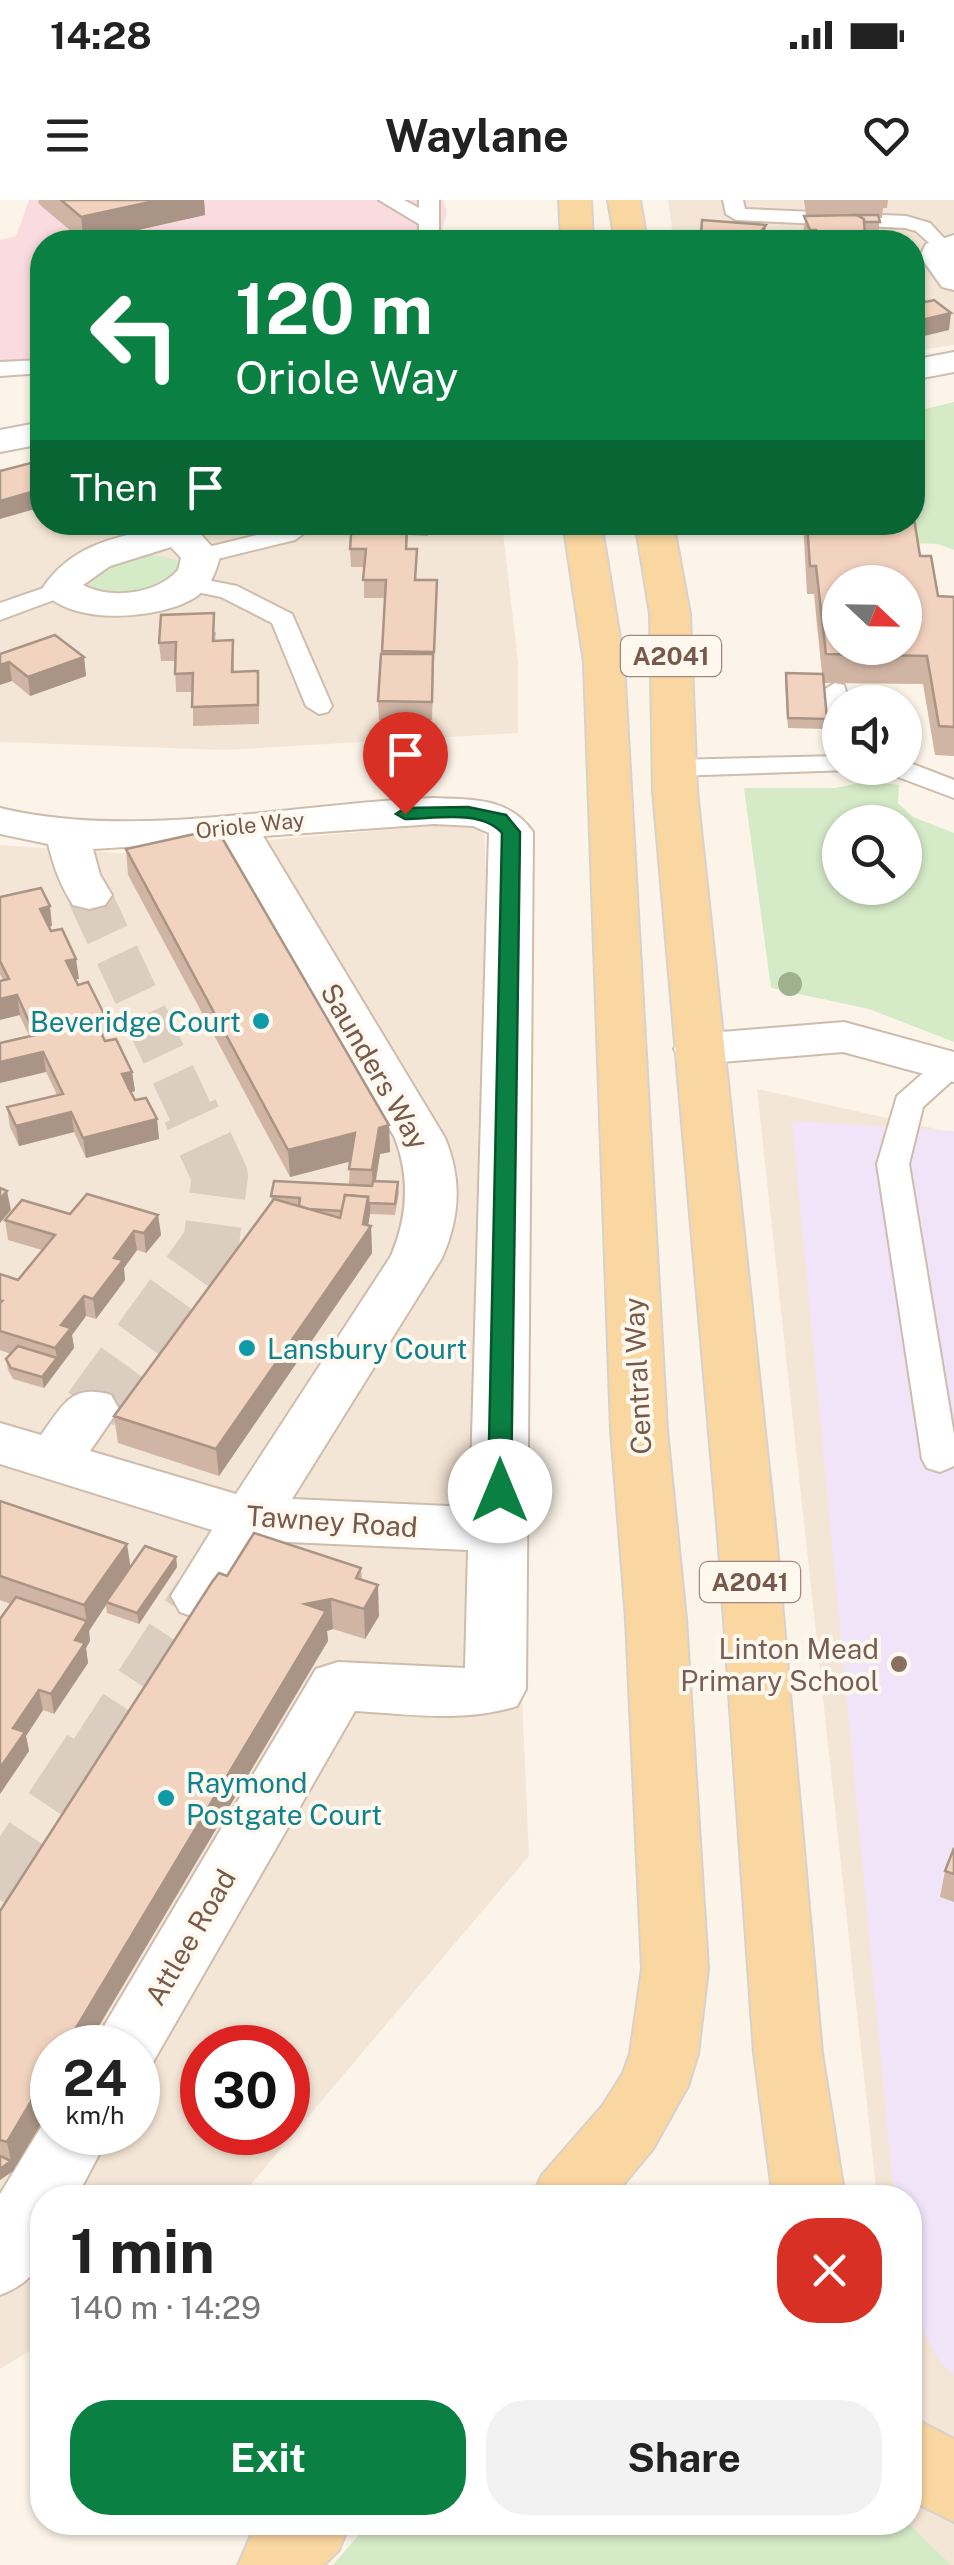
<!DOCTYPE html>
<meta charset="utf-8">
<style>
:root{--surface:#fff;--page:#f2f2f2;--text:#222;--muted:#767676;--accent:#0b8043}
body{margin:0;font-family:"Public Sans",sans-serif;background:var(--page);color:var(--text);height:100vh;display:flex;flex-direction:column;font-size:38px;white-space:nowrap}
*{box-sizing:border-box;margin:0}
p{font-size:32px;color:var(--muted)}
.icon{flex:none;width:55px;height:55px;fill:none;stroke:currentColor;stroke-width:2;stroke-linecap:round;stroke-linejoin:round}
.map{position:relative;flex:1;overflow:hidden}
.sheet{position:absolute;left:30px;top:1985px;width:892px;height:350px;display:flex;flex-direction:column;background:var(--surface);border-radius:40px;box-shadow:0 2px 8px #0004}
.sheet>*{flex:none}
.top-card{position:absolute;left:30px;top:30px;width:895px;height:305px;border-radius:40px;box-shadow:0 2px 8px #0004;background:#0b8043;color:#fff;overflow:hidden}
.needle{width:65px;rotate:112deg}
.tools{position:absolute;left:822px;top:365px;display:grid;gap:20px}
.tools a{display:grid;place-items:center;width:100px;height:100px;border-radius:50%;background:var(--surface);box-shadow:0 2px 8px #0004;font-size:50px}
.speed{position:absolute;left:30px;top:1825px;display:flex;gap:20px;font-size:50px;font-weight:700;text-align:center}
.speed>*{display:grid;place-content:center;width:130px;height:130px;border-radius:50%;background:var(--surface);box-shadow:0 2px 8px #0004;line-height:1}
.speed small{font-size:25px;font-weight:400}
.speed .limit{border:15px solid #d22;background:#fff;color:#111}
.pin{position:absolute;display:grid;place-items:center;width:85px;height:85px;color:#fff;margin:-102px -42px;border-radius:50% 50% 50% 0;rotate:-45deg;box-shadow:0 0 10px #0007}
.pin .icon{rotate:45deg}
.me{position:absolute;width:110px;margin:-55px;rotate:0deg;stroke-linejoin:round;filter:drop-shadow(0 0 8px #0008)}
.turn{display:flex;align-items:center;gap:35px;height:210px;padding:0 40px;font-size:45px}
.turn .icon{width:130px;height:130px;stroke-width:2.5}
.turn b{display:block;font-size:70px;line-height:85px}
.then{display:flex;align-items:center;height:95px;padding:0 40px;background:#0003;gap:20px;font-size:38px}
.round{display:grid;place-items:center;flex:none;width:105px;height:105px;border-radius:40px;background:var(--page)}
.headline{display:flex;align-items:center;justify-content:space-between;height:170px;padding:0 40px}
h1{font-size:60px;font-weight:700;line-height:75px}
.action{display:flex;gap:20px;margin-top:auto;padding:20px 40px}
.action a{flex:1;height:115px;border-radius:40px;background:var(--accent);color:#fff;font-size:40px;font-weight:700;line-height:115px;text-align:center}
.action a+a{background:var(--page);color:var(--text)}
.status{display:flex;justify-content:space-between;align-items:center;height:70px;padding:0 50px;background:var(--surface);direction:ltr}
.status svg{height:28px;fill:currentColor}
header{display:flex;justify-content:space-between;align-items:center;height:130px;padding:0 40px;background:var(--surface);font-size:45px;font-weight:700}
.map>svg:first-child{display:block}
</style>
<div class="status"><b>14:28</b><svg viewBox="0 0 49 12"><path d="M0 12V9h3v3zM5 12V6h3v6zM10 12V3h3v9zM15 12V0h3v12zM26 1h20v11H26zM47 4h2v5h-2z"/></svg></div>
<header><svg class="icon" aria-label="menu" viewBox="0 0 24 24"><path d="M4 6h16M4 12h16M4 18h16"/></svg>Waylane<svg class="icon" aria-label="heart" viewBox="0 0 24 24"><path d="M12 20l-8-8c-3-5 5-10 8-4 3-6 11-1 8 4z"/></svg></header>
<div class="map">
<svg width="954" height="2365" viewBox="0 0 954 2365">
<rect width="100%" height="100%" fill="#fcf4e8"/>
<g fill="#f4e6d6" fill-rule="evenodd">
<path d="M668 0H954V145L913 151 912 42H674Z"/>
<path d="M42 268V322L502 323 518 462V533L225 550 0 542V277Z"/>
<path d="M464 623 484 627 529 1656 240 1997 42 1998V2143L0 2169V645L120 653ZM52 1848H138V1932H52ZM202 1848H288V1932H202Z"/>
<path d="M757 889 954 933V2365H711L747 2323 910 2322V1998L877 1997Z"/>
</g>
<path fill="#f1e4f9" d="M792 921 954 931V2174L941 2163 910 2109V1998L894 1997Z"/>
<path fill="#fadbdf" d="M29 0H443L447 12 439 42H42V162L0 164V40L16 36Z"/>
<g fill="#d5eac6" fill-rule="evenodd">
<path d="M954 202V350L938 344 910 343 913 212Z"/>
<path d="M150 354 176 360 182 371 170 384 112 398 81 385 100 368Z"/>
<path d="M869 581 899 585 898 603 913 617 954 633V842L869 809 771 788 744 588H835ZM905 622V688H840V622Z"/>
<path d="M369 2323H908L951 2365H333Z"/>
</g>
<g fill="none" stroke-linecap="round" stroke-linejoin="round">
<path stroke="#dbcec1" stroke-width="44" stroke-dasharray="44 22" stroke-linecap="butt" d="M89 695 191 913"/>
<g stroke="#dbcec1" stroke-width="56" stroke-dasharray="56 28" stroke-linecap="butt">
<path d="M91 1209 211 1043 220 976 190 911"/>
<path d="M96 1556 201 1396"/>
</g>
<path stroke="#dbcec1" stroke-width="70" stroke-dasharray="70 35" stroke-linecap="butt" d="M0 1700 97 1553"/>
<defs>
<g id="service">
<path d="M379 0H404L419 8V0H439V42H419V24Z"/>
<path d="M723 0H743L745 9 906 16 930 23 954 49 938 51 916 31 905 28 736 20 726 14Z"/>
<path d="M42 160V173L0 176V162Z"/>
<path d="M289 322H319L295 340 201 363 189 356 192 351 278 330Z"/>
<path d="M191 377 237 386 292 414 332 506 328 512 319 514 306 506 272 423 221 397 182 389 179 384Z"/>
<path d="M61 382 73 389 70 394 0 420V403Z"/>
<path d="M835 483 844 485 849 502H840V550L827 542 822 491Z"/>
<path d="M840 556V568L850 570 673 576 659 568 673 560Z"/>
<path d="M905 561 954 580V598L890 574 886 568H905Z"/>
<path d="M950 856 954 857V879L923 907 909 964 954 1235V1266L940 1272 927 1268 922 1259 877 964 897 896 939 859Z"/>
</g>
<g id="minor">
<path d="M954 35V90L942 87 920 56 926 44Z"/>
<path d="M954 152V172L912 180V160Z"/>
<path d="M150 322H190L220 356C216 372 211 386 197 396 163 420 67 427 42 389 69 348 107 339 154 329ZM171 347 181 358 178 370C157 394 111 400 83 385L110 366Z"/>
<path d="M434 598C474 600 508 597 533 632L526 1489 517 1506C464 1523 409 1514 355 1511L149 1869 138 1874V1848H91L316 1469 338 1462 465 1468 468 1350 266 1341 222 1412 201 1419 180 1412 171 1396 212 1330 0 1264V1223L41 1235C63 1206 70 1183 111 1195L119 1209 90 1251 236 1294 391 1056C408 1016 410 978 395 938L222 641 93 649 100 675 112 695 105 705 89 709 73 705C60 685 54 667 48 644L0 634V608C137 641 293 603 434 598ZM434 624 473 626 489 633 470 1307 292 1299 442 1058C460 1017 462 979 445 938L263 636Z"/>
<path d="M844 822 954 852V882L843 852 698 864 681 860 674 849 681 838 698 834Z"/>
<path d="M52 1909V1932H111L76 1998H42C42 2046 52 2075 0 2095V1994Z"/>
</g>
<path id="tertiary" d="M42 222V244L0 252V230Z"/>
<g id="primary">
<path d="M559 0H591L593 42H561Z"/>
<path d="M608 0H640L647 42H615Z"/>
<path d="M563 322H601L624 463 667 1230 686 1419 708 1769 698 1854 688 1886 653 1949 612 1998H531L542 1975 603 1905 623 1873 630 1854 642 1769 626 1419 611 1230 584 463Z"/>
<path d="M635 322H673L690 414 697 591 776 1335 822 1853 845 1998H773L754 1853 718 1335 653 591 650 414Z"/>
<path d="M910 2216 954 2239V2322L910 2300Z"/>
<path d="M257 2322H350L339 2350 324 2365H238Z"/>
</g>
</defs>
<use href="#service" stroke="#cebcad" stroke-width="4"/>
<use href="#minor" stroke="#cebcad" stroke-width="4"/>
<use href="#tertiary" stroke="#cebcad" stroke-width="4"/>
<use href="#primary" stroke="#d9d1cd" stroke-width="4"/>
<use href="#service" fill="#fff" fill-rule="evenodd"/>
<use href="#minor" fill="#fff" fill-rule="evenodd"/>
<use href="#tertiary" fill="#fff" fill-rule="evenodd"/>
<use href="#primary" fill="#fad7a1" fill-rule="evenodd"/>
</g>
<circle fill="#a0b28d" cx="790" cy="784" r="12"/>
<g fill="#d0b5a4">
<path d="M38 0H204L205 15 84 42 39 4Z"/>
<path d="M804 0H888L887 8H883L882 18H879V30H864V42H807L803 32 806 16Z"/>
<path d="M702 20 765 34 759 42H701Z"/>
<path d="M352 322H428V336L408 335 407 349 417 380H437L432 520H379L378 501 385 398H364V367H351L350 349Z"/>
<path d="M803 322H912L920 356 938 396 954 397V556L935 555 923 484 824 483 827 519 826 529 788 528 785 483 786 473 822 474 814 394H807Z"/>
<path d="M216 432 215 441 233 440 234 472 259 490V524L193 526V492H176L175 461H161L159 443Z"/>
<path d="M0 454 84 457 86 476 30 496 12 481Z"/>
<path d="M197 628 389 925 390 952 380 954 376 981 398 982 399 993 395 1015 370 1014 368 1026H371L372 1053 219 1276 118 1243 114 1216 272 1002 271 996 349 985 350 961 290 977 128 675 126 649 197 633Z"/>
<path d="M0 697 52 726 49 727 79 779H75L78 785 104 814 107 834 102 835 105 841 132 872 135 891 131 892 135 900 157 919 159 939 86 958 74 932 19 946 10 927 7 907 57 895 0 774Z"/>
<path d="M70 1014 158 1015 161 1035 146 1053 137 1050 124 1068 125 1080 96 1119 86 1116 72 1135 74 1148 44 1188 13 1179 8 1170 6 1159 11 1154 0 1150V1074L18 1080 42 1050 8 1040 5 1020Z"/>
<path d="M0 1301 130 1367 176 1357 177 1367 139 1424 107 1413 106 1405 89 1431 90 1441 86 1448 88 1463 54 1514 43 1510 26 1536 29 1551 0 1594 11 1404 0 1400Z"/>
<path d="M361 1368 362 1380 379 1416 365 1439 333 1429 327 1431 328 1441 52 1848V1905L13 1971 0 1980V1711L227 1376Z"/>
<path d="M954 1648V1702L940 1697 945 1671Z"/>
</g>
<g fill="#a99486">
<path d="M159 0H204L205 15 84 42 81 17Z"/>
<path d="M766 25 765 34 759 42H755L756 38Z"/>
<path d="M951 113 949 130 912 139 913 122Z"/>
<path d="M42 289V307L0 319V301Z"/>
<path d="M84 457 86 476 30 496 28 477Z"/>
<path d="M9 462 12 481 0 485V465Z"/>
<path d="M50 706 52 726 43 728 40 709Z"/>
<path d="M76 759 79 779 68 781 66 761Z"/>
<path d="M17 795 20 815 0 820V799Z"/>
<path d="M104 814 107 834 96 836 93 816Z"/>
<path d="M43 852 46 872 0 883V862Z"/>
<path d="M132 872 135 891 125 894 122 874Z"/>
<path d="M71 912 74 932 19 946 16 926Z"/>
<path d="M157 919 159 939 86 958 83 938Z"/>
<path d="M389 925 390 952 380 954 373 996 372 970 379 928Z"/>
<path d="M355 933 356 960 290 977 288 950Z"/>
<path d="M7 991 11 1010 0 1023V999Z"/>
<path d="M368 997 370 1014 367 1031 371 1026 372 1053 219 1276 216 1249 363 1024Z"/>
<path d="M158 1015 161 1035 146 1053 144 1033Z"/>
<path d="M134 1031 137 1050 124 1068 125 1080 96 1119 93 1099 114 1058Z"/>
<path d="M84 1096 86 1116 72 1135 74 1148 44 1188 42 1177 57 1158 55 1148 61 1125Z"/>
<path d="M127 1344 131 1370 106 1402V1405L89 1431 90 1441 86 1448 88 1463 54 1514 51 1494 75 1440 87 1422 84 1405Z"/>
<path d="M176 1357 177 1367 139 1424 137 1413Z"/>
<path d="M378 1385 379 1416 365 1439 364 1409Z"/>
<path d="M331 1399 333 1429 327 1431 328 1441 86 1848H64L305 1404Z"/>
<path d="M39 1490 43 1510 26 1536 29 1551 0 1594V1568L13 1528Z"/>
<path d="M52 1866V1905L13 1971 0 1980V1969L11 1961 7 1942Z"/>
</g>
<g fill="#f2d3bf" stroke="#a99486" stroke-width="2.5" fill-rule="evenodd">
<path d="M61 0H159L81 17Z"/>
<path d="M857 15 864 19 865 39H857L859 42H815L820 41 816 30H810L804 16Z"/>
<path d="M857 15H878L880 22H864V19Z"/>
<path d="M702 20 766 25 756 38 701 36Z"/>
<path d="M912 93 926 102 934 100 951 113 913 122Z"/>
<path d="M42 260V289L0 301V271Z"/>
<path d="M912 306 920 356H931L938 396 954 397V527L939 526 927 456 826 454 816 366H810L807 322H912ZM840 382H905V448H840Z"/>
<path d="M352 322H407L406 349H417L415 380H437L434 452 382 451 386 380H363L366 349H350Z"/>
<path d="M214 413 213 441 233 440 232 472 258 471V505L192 507 193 473 175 474 176 442 159 443 161 415Z"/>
<path d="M55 435 84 457 28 477 9 462 0 465V454Z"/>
<path d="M381 454H433L432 502 378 501Z"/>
<path d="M786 473 823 474 827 519 788 518Z"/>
<path d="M214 624 389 925 379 928 372 970 349 969 355 933 288 950 126 649 199 633 197 628Z"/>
<path d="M41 688 50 706 40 709 51 731 62 729 76 759 66 761 78 785 88 782 104 814 93 816 105 841 116 839 132 872 122 874 128 887 135 900 146 898 157 919 83 938 71 912 16 926 7 907 63 894 43 852 0 862V843L35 835 17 795 0 799V781L9 779 0 761V697Z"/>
<path d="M274 981 372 986 373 981 398 982 395 1004 369 1003V1012L368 997 345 995 342 1011 308 1009 299 1006 300 998 271 996Z"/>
<path d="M0 988 7 991 0 999Z"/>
<path d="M87 994 158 1015 144 1033 134 1031 114 1058 123 1060 93 1099 84 1096 61 1125 71 1128 55 1148 0 1131V1103L2 1101H0V1074L18 1080 55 1035 5 1020 22 1000 70 1014Z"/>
<path d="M345 995 368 997 363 1024 371 1026 216 1249 114 1216 274 999 340 1018Z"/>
<path d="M18 1146 57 1158 42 1177 11 1168 6 1159Z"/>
<path d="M0 1301 127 1344 84 1405 0 1376Z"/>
<path d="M254 1333 361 1368 356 1378 378 1385 364 1409 331 1399 305 1404 326 1411 64 1848H52V1866L7 1942 0 1940V1711L212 1382 219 1373 227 1376Z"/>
<path d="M145 1346 176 1357 137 1413 106 1402Z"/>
<path d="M16 1397 87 1421 75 1440 85 1443 51 1494 39 1490 13 1528 25 1532 0 1568V1419Z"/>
<path d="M954 1648V1674L945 1671Z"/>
<path d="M0 1956 11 1961 0 1969Z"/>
</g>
<path fill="#0b8043" stroke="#07532c" stroke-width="2.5" d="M468 607 506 615 520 632 511 1291 500 1300 488 1291 502 633C481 609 434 619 405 619L396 614 405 608Z"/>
<g fill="#0f9aa8" stroke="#fff8ee" stroke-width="4">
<circle cx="261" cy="821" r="10"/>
<circle cx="247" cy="1148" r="10"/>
<circle cx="166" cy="1598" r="10"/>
</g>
<circle fill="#8d6e63" stroke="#fff8ee" stroke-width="4" cx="899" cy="1464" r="10"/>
<g text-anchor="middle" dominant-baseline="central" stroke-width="8" stroke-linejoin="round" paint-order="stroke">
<g font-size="22" fill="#775a4b" stroke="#fff8ee">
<text transform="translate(250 625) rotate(-6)">Oriole Way</text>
</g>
<g fill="#fff8ee" stroke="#a0897c" stroke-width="2.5">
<rect x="621" y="436" width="100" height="40" rx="8"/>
<rect x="700" y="1362" width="100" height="40" rx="8"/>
</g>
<g font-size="25" font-weight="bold" fill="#775a4b">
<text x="671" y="456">A2041</text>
<text x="750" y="1382">A2041</text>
</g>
<g font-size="28" fill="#0d838f" stroke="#fff8ee" text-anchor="start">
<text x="241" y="821" text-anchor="end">Beveridge Court</text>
<text x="267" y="1148">Lansbury Court</text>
<text x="186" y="1582">Raymond<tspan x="186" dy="32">Postgate Court</tspan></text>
</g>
<g font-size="28" fill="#775a4b" stroke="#fff8ee">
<text transform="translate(375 866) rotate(60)">Saunders Way</text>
<text transform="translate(637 1176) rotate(-93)">Central Way</text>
<text transform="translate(332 1321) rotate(4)">Tawney Road</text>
<text transform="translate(190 1737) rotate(-60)">Attlee Road</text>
</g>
<g font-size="28" fill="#785e54" stroke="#fff8ee" text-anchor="end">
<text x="879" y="1448">Linton Mead<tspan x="879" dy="32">Primary School</tspan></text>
</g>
</g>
</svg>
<div class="tools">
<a><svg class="needle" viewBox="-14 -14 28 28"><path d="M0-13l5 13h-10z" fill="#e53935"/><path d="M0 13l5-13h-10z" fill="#767676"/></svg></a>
<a><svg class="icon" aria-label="sound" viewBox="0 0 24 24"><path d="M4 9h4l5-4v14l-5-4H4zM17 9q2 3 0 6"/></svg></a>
<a><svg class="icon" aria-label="search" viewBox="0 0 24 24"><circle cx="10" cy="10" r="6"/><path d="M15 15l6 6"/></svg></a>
</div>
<div class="speed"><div>24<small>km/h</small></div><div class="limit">30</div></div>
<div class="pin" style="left:405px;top:614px;background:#d93025"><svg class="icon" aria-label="arrive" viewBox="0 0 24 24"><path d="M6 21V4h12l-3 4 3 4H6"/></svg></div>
<svg class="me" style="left:500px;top:1291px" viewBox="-20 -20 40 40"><circle r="19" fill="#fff"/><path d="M0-13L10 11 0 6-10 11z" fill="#0b8043"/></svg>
<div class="top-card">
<div class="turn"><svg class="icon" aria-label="left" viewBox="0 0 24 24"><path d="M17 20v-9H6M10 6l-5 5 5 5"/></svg><div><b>120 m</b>Oriole Way</div></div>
<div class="then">Then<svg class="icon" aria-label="arrive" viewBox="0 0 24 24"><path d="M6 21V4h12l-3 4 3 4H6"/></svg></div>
</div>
<section class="sheet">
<div class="headline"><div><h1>1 min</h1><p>140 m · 14:29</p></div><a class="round" style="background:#d93025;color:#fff"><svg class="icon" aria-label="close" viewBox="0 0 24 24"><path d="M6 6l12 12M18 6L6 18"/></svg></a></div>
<div class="action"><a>Exit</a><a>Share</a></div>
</section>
</div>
